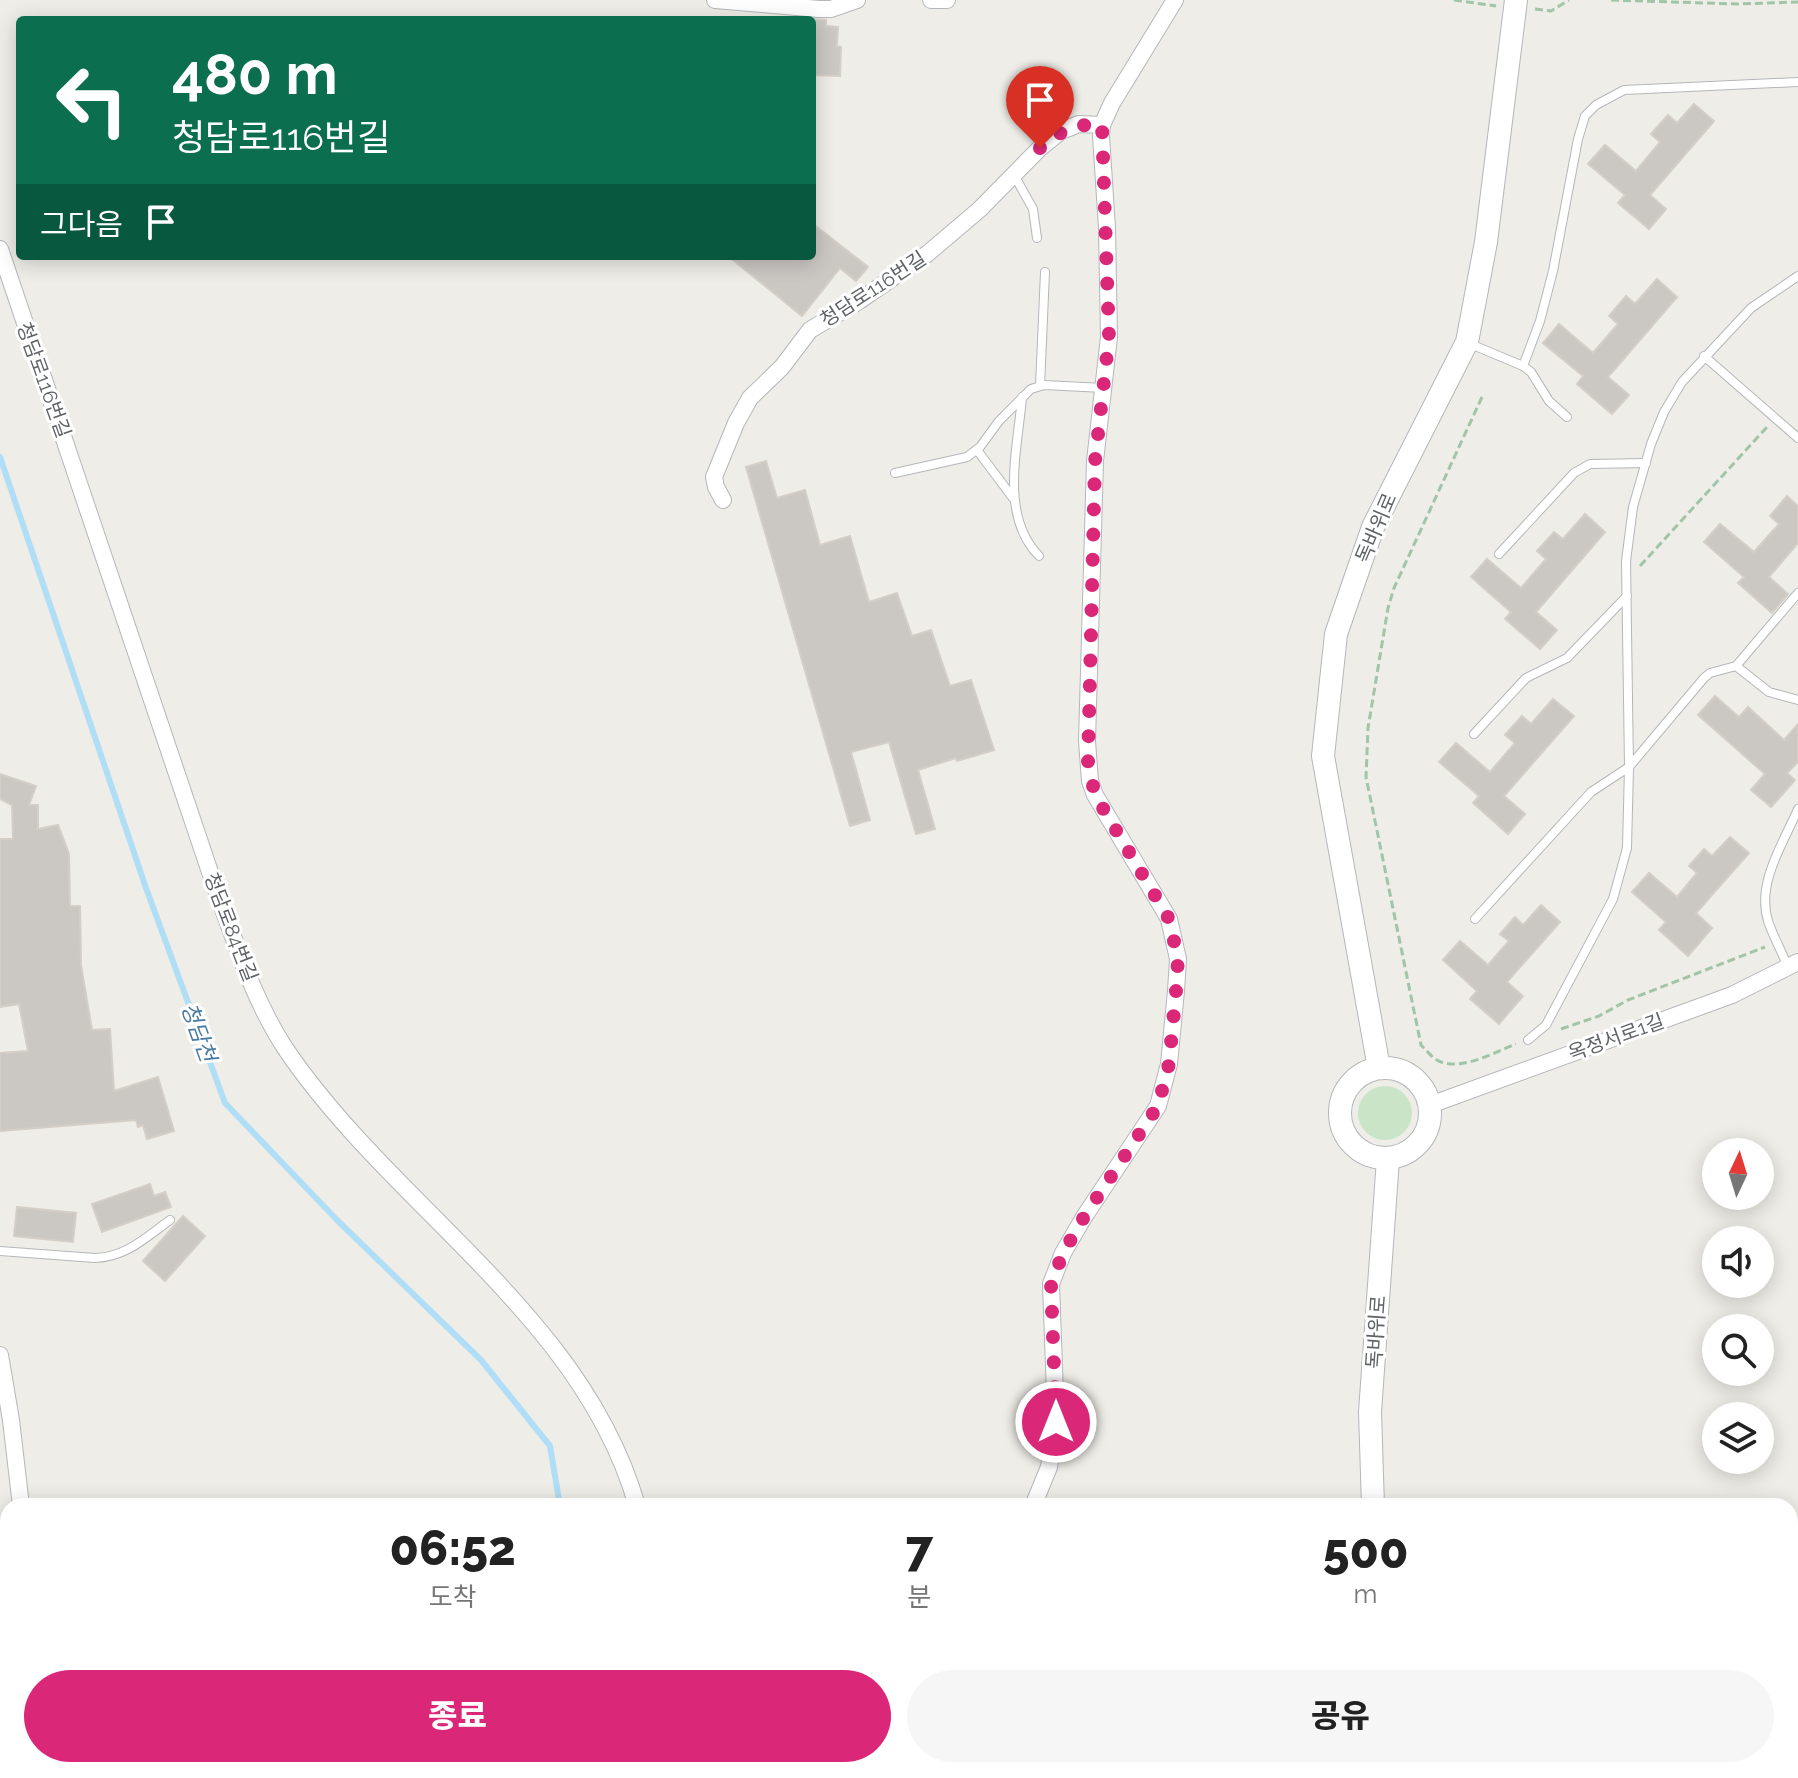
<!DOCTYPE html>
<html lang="ko">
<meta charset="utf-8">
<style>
:root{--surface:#fff;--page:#f6f6f6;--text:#222;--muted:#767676;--accent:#db2777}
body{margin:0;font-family:Raleway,"Noto Sans KR",sans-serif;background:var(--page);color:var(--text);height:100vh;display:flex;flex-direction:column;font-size:30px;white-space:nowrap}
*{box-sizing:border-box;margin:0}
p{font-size:26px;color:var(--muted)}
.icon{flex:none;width:44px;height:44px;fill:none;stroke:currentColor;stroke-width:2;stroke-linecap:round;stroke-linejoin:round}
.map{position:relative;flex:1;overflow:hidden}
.details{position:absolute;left:0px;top:1498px;width:1798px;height:280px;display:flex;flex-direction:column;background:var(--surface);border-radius:24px 24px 0 0;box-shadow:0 4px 20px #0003}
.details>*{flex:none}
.top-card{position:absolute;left:16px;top:16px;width:800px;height:244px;border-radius:8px;box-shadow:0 4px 20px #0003;background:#0b6e4f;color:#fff;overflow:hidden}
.needle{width:52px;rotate:4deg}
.fabs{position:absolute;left:1702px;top:1138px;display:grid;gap:16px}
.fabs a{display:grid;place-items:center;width:72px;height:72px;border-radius:50%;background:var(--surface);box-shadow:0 4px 20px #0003;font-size:40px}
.pin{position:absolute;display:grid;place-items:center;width:68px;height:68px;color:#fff;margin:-82px -34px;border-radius:50% 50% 50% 0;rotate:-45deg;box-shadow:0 0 8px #0007}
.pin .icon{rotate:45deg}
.me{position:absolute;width:88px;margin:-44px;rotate:0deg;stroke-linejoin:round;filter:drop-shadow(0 0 6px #0008)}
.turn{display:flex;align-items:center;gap:28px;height:168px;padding:0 24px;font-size:36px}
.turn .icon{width:104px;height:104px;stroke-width:2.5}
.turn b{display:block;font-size:56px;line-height:68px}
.then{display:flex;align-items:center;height:76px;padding:0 24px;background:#0003;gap:16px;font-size:30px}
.eta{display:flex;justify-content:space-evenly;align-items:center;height:136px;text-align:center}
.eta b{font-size:48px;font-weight:800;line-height:56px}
.cta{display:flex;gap:16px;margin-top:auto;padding:16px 24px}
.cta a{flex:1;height:92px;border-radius:48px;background:var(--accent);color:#fff;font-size:32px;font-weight:800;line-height:92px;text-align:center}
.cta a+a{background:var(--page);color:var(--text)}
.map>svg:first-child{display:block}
</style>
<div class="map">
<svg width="1798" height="1778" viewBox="0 0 1798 1778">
<rect width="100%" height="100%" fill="#efede7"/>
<circle fill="#c9e4c7" cx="1385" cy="1113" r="27"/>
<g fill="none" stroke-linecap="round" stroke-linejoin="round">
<g stroke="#b0def7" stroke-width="6">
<path d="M0 457 146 888 225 1103 337 1220 481 1360 550 1446 560 1506"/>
<path d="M449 1778 455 1770"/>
</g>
</g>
<g fill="#cbc8c4" stroke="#d4cec6" stroke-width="2">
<path d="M812 19 826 20V26L838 27 837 46 841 47 840 76 812 75Z"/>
<path d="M1694 104 1714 121 1650 195 1666 209 1649 229 1618 203 1625 195 1588 164 1605 145 1636 171 1660 142 1651 134 1668 115 1677 123Z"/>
<path d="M812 223 868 267 856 281 840 268 802 316 728 256H812Z"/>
<path d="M1657 279 1677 297 1608 377 1629 395 1612 414 1577 384 1583 376 1543 343 1559 324 1593 353 1618 324 1609 316 1626 296 1635 304Z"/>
<path d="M766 461 777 498 805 490 820 545 850 536 869 602 897 593 912 636 931 630 950 686 971 680 994 750 957 761 956 758 918 770 935 829 916 834 889 742 851 752 870 820 850 826 746 467Z"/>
<path d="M1787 496 1798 506V543L1769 577 1788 594 1772 613 1738 583 1744 577 1704 542 1720 524 1754 552 1779 524 1770 516Z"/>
<path d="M1585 514 1605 532 1536 612 1557 630 1540 649 1505 619 1511 612 1471 577 1487 559 1521 588 1546 559 1537 551 1554 532 1563 539Z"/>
<path d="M1715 696 1739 717 1748 707 1784 740 1798 724V762L1787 773 1795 780 1771 807 1751 790 1765 774 1698 715Z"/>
<path d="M1553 699 1574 716 1504 796 1525 814 1508 834 1473 803 1479 796 1439 762 1456 743 1490 772 1515 743 1505 735 1522 716 1531 724Z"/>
<path d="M0 774 36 786 29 805H38V829L58 825 69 854 70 906H80L81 965 92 1030 110 1029 114 1091 158 1077 174 1131 147 1139 143 1125 138 1127 136 1120 0 1131V1053L28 1051 19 1004 0 1007V839H13L12 805 0 799Z"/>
<path d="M1730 837 1749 853 1696 913 1712 928 1688 956 1659 930 1666 922 1632 892 1649 873 1677 897 1697 873 1689 866 1704 849 1712 856Z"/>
<path d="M1541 905 1560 922 1507 982 1523 996 1499 1024 1470 999 1477 991 1443 960 1460 941 1488 965 1509 941 1500 934 1515 917 1523 925Z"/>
<path d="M150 1184 154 1196 165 1192 171 1207 102 1232 92 1204Z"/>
<path d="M17 1207 76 1213 73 1242 14 1236Z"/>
<path d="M183 1216 205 1236 165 1281 143 1261Z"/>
</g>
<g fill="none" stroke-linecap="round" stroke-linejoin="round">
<defs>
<g id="service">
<path d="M1014 175 1033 209 1037 238"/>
<path d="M1468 343 1523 366 1531 372 1549 401 1567 417"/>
<path d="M1704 356 1798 438"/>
<path d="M1523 366 1540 321 1553 271 1578 139 1585 116 1596 105 1624 90 1798 82"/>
<path d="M1040 386 1045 272"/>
<path d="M1022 397C1018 448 999 515 1039 556"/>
<path d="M977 450 1013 498"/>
<path d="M895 473 967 457 980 447 999 421 1031 389 1044 385 1104 388"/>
<path d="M1499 554 1574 473 1590 464 1646 463"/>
<path d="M1736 666 1769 692 1798 700"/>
<path d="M1474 734 1526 678 1567 658 1627 596"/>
<path d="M1475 919 1591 792 1629 767 1704 678 1710 673 1736 666 1798 593"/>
<path d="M1788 967C1782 952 1773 936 1768 921 1756 883 1784 842 1798 809"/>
<path d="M1528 1040 1546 1025 1613 899 1627 848 1629 767 1626 561 1633 507 1651 444 1664 412 1682 382 1751 308 1798 276"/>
<path d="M0 1251 95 1258C126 1257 145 1238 170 1220"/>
</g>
<g id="minor">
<path d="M715 0 819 9H831L857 0"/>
<path d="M931 0H947"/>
<path d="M0 249 215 887C235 941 253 999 285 1048 392 1207 583 1315 637 1506"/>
<path d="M723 500 716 487 714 477 736 423 750 398 782 367 810 330 859 301 927 254 980 209 1040 148 1061 131 1079 124 1102 125"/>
<path d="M1430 1105 1732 995 1798 962"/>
<path d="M0 1355 11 1420 21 1506"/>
<path d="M1033 1506 1049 1467 1056 1422 1051 1284 1063 1253 1084 1217 1158 1106 1169 1064 1176 991 1178 959 1169 919 1095 795 1090 781 1087 741 1095 461 1109 337 1107 228 1101 136 1102 125 1112 103 1175 0"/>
<path d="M79 1770 82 1778"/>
<path d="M525 1778 531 1770"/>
<path d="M940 1778 942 1770"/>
</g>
<g id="secondary">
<circle cx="1385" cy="1113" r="45"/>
<path d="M1379 1068 1323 756 1336 634 1373 527 1467 342 1486 242 1516 0"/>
<path d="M1373 1506 1370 1412 1388 1159"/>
<path d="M1501 1770 1507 1778"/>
</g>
</defs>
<use href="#service" stroke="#b4b7ba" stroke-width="10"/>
<use href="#minor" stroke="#b4b7ba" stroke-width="18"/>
<use href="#secondary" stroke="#b3b7ba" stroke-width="24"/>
<g stroke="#a0c5a7" stroke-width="3" stroke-dasharray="8 4" stroke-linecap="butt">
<path d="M1454 0 1496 6"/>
<path d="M1611 0 1738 4 1798 2"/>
<path d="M1535 9 1551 11 1569 0"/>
<path d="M1482 397 1394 588 1388 608 1368 728 1366 777 1421 1045C1427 1051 1433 1059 1441 1062 1464 1070 1495 1052 1516 1044"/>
<path d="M1640 566 1767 427"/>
<path d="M1561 1029 1599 1016 1628 1000 1765 947"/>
</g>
<use href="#service" stroke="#fff" stroke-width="8"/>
<use href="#minor" stroke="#fff" stroke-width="16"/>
<use href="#secondary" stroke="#fff" stroke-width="22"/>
</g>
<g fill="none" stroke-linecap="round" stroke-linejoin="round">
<path stroke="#db2777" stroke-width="14" stroke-dasharray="0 25.2" d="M1040 148C1060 131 1075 123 1102 125L1109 337 1095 461 1088 763 1095 795 1169 919 1178 959 1176 991 1169 1064 1158 1106 1084 1217 1063 1253 1051 1284 1056 1422"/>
</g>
<g text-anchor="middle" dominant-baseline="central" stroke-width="6" stroke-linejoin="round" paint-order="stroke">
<g font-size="20" fill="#5f6366" stroke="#fff">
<text transform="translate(873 289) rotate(-33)">청담로116번길</text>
<text transform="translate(44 380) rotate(70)">청담로116번길</text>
<text transform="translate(1376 528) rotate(-67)">독바위로</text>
<text transform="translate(231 927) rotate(69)">청담로84번길</text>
<text transform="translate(1616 1037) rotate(-20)">옥정서로1길</text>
<text transform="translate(1376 1332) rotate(-86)">독바위로</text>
</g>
<g font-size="22" font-style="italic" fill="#4a7ba0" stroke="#fff">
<text transform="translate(199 1032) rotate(70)">청담천</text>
</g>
</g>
</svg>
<div class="fabs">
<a><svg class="needle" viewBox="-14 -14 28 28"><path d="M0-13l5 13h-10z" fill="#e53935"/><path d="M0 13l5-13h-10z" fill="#767676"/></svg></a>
<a><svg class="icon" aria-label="sound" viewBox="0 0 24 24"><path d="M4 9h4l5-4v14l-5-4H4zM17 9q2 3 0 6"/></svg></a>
<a><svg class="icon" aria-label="search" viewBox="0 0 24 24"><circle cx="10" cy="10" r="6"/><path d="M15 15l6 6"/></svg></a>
<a><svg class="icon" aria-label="layers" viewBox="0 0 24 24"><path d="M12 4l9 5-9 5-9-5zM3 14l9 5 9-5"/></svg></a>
</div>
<div class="pin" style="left:1040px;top:148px;background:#d93025"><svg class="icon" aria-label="arrive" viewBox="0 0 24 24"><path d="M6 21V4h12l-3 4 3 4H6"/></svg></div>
<svg class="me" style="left:1056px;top:1422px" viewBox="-20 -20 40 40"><circle r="17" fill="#db2777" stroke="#fff" stroke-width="3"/><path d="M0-11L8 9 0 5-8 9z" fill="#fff"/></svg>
<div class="top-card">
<div class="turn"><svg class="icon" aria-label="left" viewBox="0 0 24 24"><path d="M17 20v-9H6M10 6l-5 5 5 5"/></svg><div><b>480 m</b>청담로116번길</div></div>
<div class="then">그다음<svg class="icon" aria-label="arrive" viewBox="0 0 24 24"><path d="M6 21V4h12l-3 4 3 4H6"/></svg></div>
</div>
<section class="details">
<div class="eta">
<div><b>06:52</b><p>도착</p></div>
<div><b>7</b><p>분</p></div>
<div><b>500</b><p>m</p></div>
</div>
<div class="cta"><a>종료</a><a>공유</a></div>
</section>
</div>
